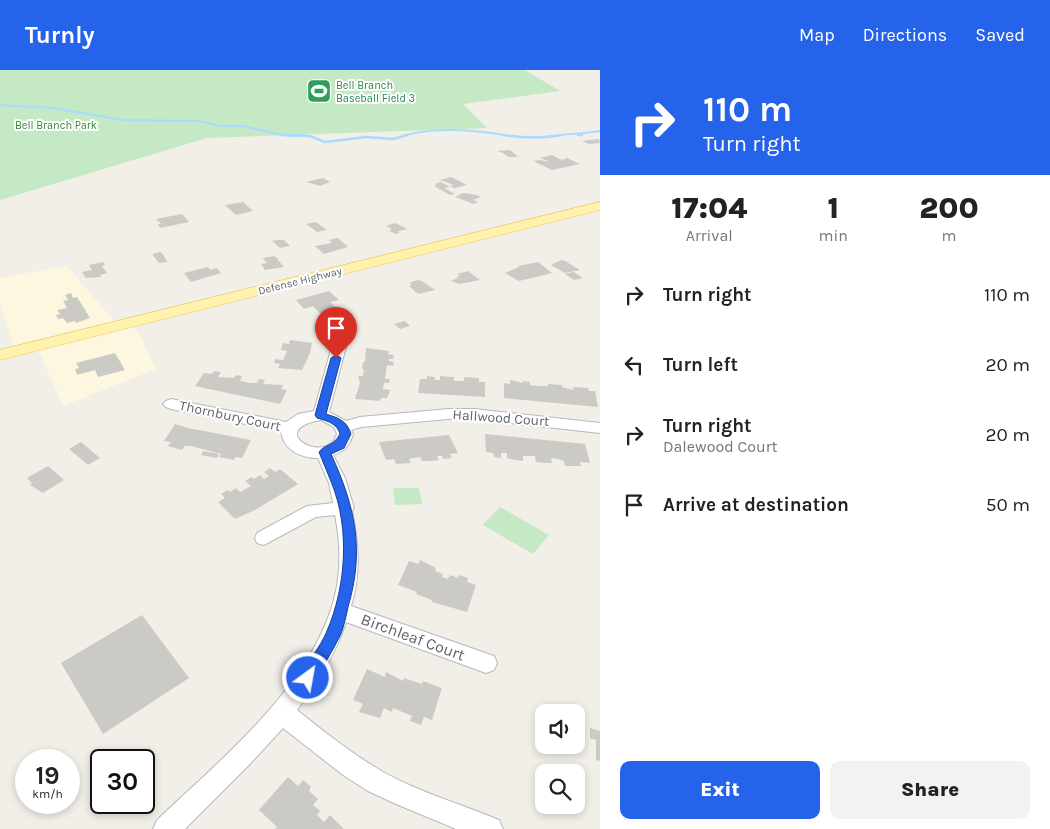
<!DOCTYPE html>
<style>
:root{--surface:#fff;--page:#f2f2f2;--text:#222;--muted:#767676;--accent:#2563eb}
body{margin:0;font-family:Karla,sans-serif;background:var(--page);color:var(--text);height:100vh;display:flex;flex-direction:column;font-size:19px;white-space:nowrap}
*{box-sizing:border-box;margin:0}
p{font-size:16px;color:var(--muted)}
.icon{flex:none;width:28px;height:28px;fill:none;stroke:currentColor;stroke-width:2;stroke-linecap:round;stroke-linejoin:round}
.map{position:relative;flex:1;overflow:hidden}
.details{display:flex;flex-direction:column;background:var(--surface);width:450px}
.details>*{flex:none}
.top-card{background:#2563eb;color:#fff;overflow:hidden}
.fabs{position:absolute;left:535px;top:634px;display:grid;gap:10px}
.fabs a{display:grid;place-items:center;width:50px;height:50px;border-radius:10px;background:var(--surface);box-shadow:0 2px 8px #0003;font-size:25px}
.speed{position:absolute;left:15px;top:679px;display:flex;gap:10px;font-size:25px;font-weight:700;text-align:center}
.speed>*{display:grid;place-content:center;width:65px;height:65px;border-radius:50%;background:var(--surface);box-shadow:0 2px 8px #0003;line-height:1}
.speed small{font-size:12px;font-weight:400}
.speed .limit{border:2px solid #111;border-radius:8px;background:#fff;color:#111}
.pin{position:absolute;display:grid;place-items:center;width:42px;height:42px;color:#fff;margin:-51px -21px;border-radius:50% 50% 50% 0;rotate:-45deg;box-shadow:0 0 5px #0007}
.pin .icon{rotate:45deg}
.me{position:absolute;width:55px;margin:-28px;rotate:32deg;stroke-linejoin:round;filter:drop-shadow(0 0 4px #0008)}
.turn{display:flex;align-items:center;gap:18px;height:105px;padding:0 20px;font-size:22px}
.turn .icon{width:65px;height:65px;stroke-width:2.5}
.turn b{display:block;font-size:35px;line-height:42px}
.eta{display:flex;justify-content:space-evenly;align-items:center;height:85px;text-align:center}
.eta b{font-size:30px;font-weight:800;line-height:35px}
.primary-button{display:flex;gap:10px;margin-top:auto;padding:10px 20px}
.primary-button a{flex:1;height:58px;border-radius:10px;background:var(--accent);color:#fff;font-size:20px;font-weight:800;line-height:58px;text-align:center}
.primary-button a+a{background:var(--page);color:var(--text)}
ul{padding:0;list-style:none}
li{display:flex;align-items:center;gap:15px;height:70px;padding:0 20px}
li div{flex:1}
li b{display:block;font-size:19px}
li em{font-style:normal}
header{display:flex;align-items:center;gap:30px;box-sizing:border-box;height:70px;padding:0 25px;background:var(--accent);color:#fff}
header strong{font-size:24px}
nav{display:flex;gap:28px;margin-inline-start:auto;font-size:18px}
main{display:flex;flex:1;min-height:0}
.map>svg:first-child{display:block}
</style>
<header>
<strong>Turnly</strong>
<nav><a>Map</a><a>Directions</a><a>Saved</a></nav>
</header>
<main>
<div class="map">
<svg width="600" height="759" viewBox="0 0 600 759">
<rect width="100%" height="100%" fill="#f1efe8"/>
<path fill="#fef7e0" d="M67 196 114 251 136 258 156 299 63 336 40 283 13 275 0 236V208Z"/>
<g fill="#c5e8c5">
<path d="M0 0H525L560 21 463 34 487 58 207 68 0 130Z"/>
<path d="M393 418H419L422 434 395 435Z"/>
<path d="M500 437 549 465 533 484 483 455Z"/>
</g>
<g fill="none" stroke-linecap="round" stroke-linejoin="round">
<g stroke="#aadaff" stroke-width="2">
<path d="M0 35 53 38 122 50 199 51 220 56H243L283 65 310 66"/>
<path d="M403 66C436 56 476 60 510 66"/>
<path d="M555 66C570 63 585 64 600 61"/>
</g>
<g stroke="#aadaff" stroke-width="2.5">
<path d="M282 65 310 66 325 72 366 67 393 69 407 65"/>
<path d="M503 65C523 68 541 69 561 65"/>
<path d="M578 65H582"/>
</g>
</g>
<g fill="#cccac5">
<path d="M599 69 600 73 589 74 582 71Z"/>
<path d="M510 80 518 87H509L503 83 497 81Z"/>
<path d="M552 85 562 90 567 88 580 94 552 100 533 91 540 90 550 92 540 88Z"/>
<path d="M451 107 467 115 454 118 450 116 454 115 440 110Z"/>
<path d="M323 108 330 112 320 116 306 112Z"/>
<path d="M441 112 450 117 444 118 455 124 450 125 434 116 437 115 435 114Z"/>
<path d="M463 123 477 125 481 127 473 130 478 132 474 134 455 127Z"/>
<path d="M243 132 253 141 236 145 225 135Z"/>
<path d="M182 144 189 152 160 158 158 154H161L156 149Z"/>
<path d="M316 152 327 160 317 162 306 154Z"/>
<path d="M395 153 408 159 398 161 400 162 396 164 389 161 392 159 386 156Z"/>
<path d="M338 168 348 177 324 184 315 176 332 173 329 170Z"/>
<path d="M277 170H284L290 176 280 178 272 171Z"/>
<path d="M160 182 163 184 167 192 159 193 152 184Z"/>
<path d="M274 186 279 189H277L284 197 265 200 261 194 267 193 263 188Z"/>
<path d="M561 190 565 191 580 200 565 203 551 195Z"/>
<path d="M103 192 105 195 102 196 107 203 100 205 101 207 86 208 82 202 92 200 89 195Z"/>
<path d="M538 192 552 203 519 211 505 203 519 197 518 196Z"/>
<path d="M208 197 210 200 217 198 221 203 191 212 184 203Z"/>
<path d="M468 201 480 210 460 214 451 211 458 208 456 207 460 206 457 204Z"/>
<path d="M573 202H574L583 208 574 210 565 204Z"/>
<path d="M417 210 422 211 435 220 418 224 409 216 412 215 409 213Z"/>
<path d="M329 221 339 230 330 232 345 246 328 251 313 236 304 239 296 230Z"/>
<path d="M71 223 73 228 77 227 90 248 76 253 75 251 67 253 63 248 58 249 56 245 60 244 57 240 67 238 63 231 68 230 65 225Z"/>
<path d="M405 251 410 256 400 259 394 254Z"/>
<path d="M290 270 312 273 310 283 302 300 278 298 280 294 274 293 275 289 283 290 287 281 281 280 283 273 289 274Z"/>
<path d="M366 278 389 281 388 284 394 285 393 289H389V291L394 292 393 296 387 295 385 309H390L389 313H384L383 319 390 320 389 324 387 328H381L380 331 355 329 360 313 358 306H363L364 299H362L363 292H365Z"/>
<path d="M115 283 125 300 98 307 95 300 77 305 75 299 79 298 76 293Z"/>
<path d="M214 301 221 302 218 307 234 308 236 305 242 306 240 311 251 313H257L259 309 265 310 263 314 283 315 281 319 287 320 280 334 195 316 204 303 212 304Z"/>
<path d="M427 306 435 307 434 310H440V306L454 307V311H464V307L479 308V312H485V327L418 323 420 309H427Z"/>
<path d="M510 310 523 313V311L530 312V315L539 316H548V314L562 315V317L574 320 573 317 588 318 589 321H595L598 337 504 328V313L510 314Z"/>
<path d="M175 354 188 358 251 370 242 388 235 387 234 390 219 387 221 384 191 376H185L182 380 168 376 171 372 164 371Z"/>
<path d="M485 364 585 374 590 393 580 392 581 396H565L564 391 558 389 551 388 552 393H544L536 392 535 386H523V391L515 390 507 388V383H501V388L494 387 493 383 486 382Z"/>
<path d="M449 365 458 383 450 384 452 388 443 389 442 386H437L439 390 430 391H422L420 387 409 389 411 393 396 394 394 389 386 390 379 372Z"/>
<path d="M81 372 100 388 88 395 69 379Z"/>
<path d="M203 381 219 384 217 388 201 385Z"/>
<path d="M48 396 64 410 43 423 30 415 32 413 27 408Z"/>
<path d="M270 398 275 402 280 399 298 414 255 440 235 449 218 432 225 428 221 424 228 420 230 422 236 418 240 422 251 416 245 411 252 407 254 409 260 405 264 409 269 406 264 402Z"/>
<path d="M420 490 436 498 435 501 443 504 442 507 448 509 450 505 458 508 459 505 468 508 467 512 476 515 467 542 432 532V530L416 524 417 522 398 515 409 491 418 494Z"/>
<path d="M142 545 189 608 103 664 61 593Z"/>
<path d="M367 599 385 607 386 602 403 611 404 608 422 614 423 611 442 618 432 650 424 647 421 655 410 651 412 646 393 638 392 642 384 638 380 648 359 642 363 634 353 630Z"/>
<path d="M590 658 600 661V691L596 690V670L590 668Z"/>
<path d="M288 707 298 716 303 710 311 717 309 721 318 729 313 735 320 741 317 745 324 752 330 745 344 759H275L277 757 259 740Z"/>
</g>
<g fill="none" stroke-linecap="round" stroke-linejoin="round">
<defs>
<path id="minor" d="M341 265 348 269 329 342 346 351 360 347 448 339H474L600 353V363L474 349H448L361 357 351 360 353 364C350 375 345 381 333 385L345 408 354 438 352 441C359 473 361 505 351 536L494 586 497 593 494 600 486 603 346 552C336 584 317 613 297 640 325 662 353 685 385 703 421 723 461 734 499 750L503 759H456L396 734 368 721 343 705 283 658 248 696 185 759H153L157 750C222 688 316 613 336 521 341 496 340 470 335 445L316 447 264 475 257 473 255 468 257 463 307 436 333 433 329 413 318 388C301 388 283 380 281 361L171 339 166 337 163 334 166 331 171 329 286 352 298 344 314 341 334 269ZM321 350 334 357 337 364C327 397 263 360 321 350Z"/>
<path id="major" d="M600 132V140L0 290V280Z"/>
</defs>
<use href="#minor" stroke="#b5b8bc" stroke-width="2"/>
<use href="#major" stroke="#f2c960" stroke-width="1"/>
<use href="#minor" fill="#fff" fill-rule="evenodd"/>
<use href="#major" fill="#fff2af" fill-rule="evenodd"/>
</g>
<path fill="#2563eb" stroke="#184099" d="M336 285 341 288 326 344C339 348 347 351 351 364L344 378 331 384C355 436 365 480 348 537 346 546 344 557 340 566 332 582 322 598 313 613L308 615 302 613 300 608C307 592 320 578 327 561 346 516 350 460 332 414 328 403 323 393 319 382 326 373 333 377 340 364 337 353 327 351 317 348L315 345 331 288Z"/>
<defs>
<symbol id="stadium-square" viewBox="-11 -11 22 22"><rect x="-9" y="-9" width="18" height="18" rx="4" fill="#2e9e5b" stroke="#fff"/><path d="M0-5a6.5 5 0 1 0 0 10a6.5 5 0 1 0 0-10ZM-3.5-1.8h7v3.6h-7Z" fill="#fff"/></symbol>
</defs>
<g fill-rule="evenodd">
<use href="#stadium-square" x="305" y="7" width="28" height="28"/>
</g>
<g text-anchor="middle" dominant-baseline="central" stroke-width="4" stroke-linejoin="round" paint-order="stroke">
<g font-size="11" fill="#27864d" stroke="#fff" text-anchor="start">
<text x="336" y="15">Bell Branch<tspan x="336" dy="13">Baseball Field 3</tspan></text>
</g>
<g font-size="11" fill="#348238" stroke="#fff">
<text x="56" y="55">Bell Branch Park</text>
</g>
<g font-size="11" fill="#5f6368" stroke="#fff">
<text transform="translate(300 211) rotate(-14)">Defense Highway</text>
</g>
<g font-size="14" fill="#5f6368" stroke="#fff">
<text transform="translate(230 346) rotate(12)">Thornbury Court</text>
<text transform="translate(501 348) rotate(4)">Hallwood Court</text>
</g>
<g font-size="16" fill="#5f6368" stroke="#fff">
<text transform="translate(413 567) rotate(20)">Birchleaf Court</text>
</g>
</g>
</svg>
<div class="fabs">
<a><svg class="icon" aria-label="sound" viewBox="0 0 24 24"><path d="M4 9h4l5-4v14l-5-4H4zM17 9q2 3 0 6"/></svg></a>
<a><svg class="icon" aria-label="search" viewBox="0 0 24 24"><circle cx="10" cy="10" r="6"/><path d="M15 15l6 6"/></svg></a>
</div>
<div class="speed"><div>19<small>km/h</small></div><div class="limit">30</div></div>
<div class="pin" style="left:336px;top:288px;background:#d93025"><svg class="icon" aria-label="arrive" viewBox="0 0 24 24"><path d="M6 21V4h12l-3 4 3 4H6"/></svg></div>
<svg class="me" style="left:308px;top:608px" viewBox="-20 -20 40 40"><circle r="17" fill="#2563eb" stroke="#fff" stroke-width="3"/><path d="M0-11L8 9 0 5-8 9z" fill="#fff"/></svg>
</div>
<section class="details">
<div class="top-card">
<div class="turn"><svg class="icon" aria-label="right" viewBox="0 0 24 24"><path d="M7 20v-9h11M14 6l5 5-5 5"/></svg><div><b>110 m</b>Turn right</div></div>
</div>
<div class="eta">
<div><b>17:04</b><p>Arrival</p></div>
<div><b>1</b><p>min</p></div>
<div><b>200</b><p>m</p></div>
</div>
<ul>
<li><svg class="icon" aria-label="right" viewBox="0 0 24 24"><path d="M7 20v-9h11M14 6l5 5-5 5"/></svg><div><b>Turn right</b></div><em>110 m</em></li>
<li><svg class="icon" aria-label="left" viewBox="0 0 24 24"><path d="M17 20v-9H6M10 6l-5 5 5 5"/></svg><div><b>Turn left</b></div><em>20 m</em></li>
<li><svg class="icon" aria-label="right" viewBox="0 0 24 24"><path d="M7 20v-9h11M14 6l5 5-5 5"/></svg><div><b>Turn right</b><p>Dalewood Court</p></div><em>20 m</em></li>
<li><svg class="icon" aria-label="arrive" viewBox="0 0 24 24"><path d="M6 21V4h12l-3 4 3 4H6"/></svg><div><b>Arrive at destination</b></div><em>50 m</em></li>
</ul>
<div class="primary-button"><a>Exit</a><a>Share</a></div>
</section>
</main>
